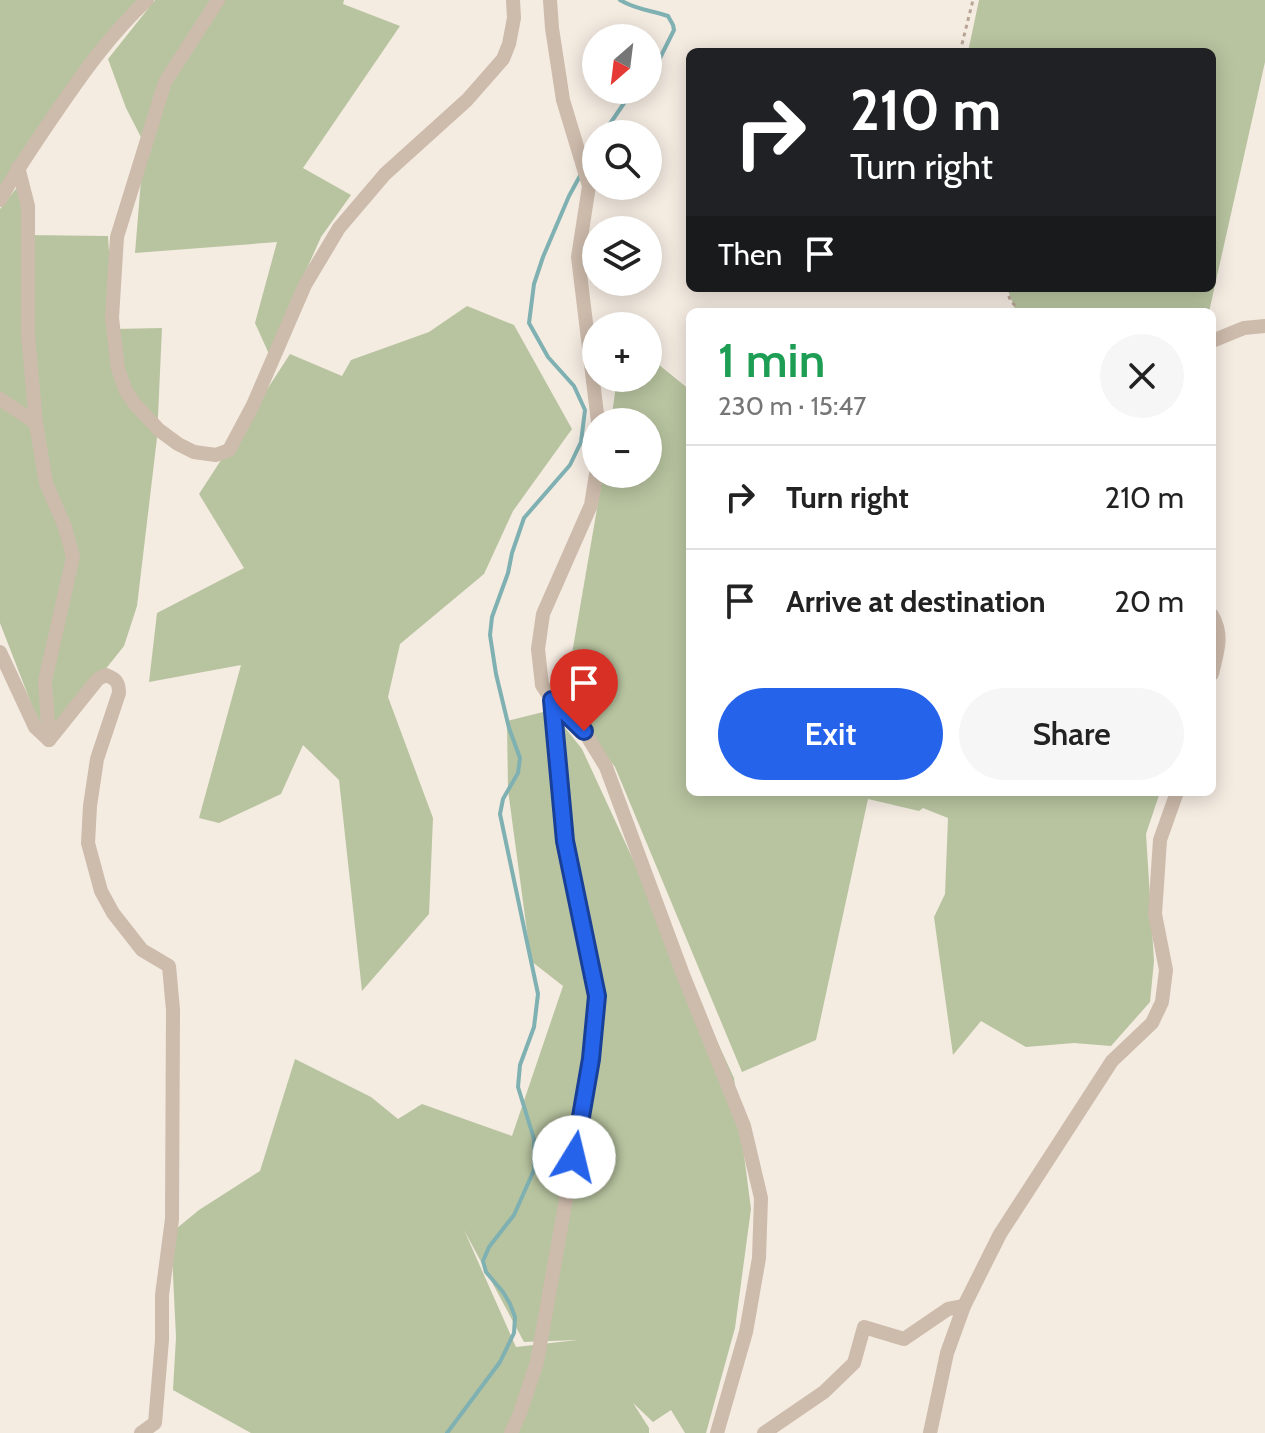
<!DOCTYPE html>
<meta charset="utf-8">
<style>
:root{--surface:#fff;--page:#f6f6f6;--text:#222;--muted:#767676;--line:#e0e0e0;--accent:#2563eb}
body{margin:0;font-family:Cabin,sans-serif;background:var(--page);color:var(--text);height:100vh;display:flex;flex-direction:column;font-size:30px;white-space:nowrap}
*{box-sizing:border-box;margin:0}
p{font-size:26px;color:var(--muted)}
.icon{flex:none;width:44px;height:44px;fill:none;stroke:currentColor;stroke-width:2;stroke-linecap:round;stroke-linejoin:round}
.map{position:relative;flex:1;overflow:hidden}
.details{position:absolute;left:686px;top:308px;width:530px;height:488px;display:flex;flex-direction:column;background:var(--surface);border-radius:12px;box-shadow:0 4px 20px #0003}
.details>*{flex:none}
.banner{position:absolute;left:686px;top:48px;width:530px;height:244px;border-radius:12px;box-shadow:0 4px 20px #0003;background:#202124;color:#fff;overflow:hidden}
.needle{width:52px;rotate:208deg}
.controls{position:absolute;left:582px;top:24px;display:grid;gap:16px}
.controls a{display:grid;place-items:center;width:80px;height:80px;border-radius:50%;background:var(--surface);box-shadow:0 4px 20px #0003;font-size:40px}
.pin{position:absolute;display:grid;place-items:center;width:68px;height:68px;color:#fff;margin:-82px -34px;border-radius:50% 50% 50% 0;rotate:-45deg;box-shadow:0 0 8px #0007}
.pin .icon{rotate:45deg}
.me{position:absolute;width:88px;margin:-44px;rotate:9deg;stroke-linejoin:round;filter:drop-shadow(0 0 6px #0008)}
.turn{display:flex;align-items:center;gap:28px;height:168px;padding:0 32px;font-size:36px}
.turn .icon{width:104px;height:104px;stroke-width:2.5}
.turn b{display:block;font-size:56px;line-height:68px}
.then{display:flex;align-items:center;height:76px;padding:0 32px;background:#0003;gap:16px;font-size:30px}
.round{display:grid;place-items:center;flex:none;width:84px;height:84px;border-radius:42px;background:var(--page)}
.overview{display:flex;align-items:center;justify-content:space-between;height:136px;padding:0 32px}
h1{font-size:48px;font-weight:600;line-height:60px;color:#1e9e55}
.primary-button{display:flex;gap:16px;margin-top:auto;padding:16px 32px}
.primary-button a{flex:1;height:92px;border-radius:48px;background:var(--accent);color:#fff;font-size:32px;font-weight:600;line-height:92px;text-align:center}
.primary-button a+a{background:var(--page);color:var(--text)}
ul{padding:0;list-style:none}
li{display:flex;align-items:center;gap:24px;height:104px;padding:0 32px;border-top:2px solid var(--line)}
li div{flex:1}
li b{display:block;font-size:30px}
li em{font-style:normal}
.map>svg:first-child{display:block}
</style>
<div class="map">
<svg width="1265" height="1433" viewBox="0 0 1265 1433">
<rect width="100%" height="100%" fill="#f4ebe1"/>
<g fill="#b8c4a0" fill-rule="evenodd">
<path d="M0 0H142L0 200Z"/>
<path d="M155 0H344L343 4 400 26 303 168 351 195 321 237 269 354 255 323 277 242 135 253 144 143 126 108 108 59Z"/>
<path d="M979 0H1265V62L1209 312H1016L1007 288H1212V52H968Z"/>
<path d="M22 181 25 235 108 236 114 329 162 328 157 438 137 606 124 646 49 740 43 734 0 623V209Z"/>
<path d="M467 306 514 325 572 429 513 511 484 574 400 644 388 697 433 818 429 914 362 991 339 780 303 745 281 794 219 823 199 818 241 665 149 682 157 613 244 568 199 494 290 354 342 376 351 360 429 332Z"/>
<path d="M648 356 690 390V792H1160L1146 834 1154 961 1150 1002 1111 1046 1074 1043 1026 1047 981 1021 953 1055 934 917 945 894 948 818 923 808 919 811 868 799 816 1040 742 1072 615 767 564 700 603 474H648V422H611L617 378H648Z"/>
<path d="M551 710 582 749 734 1078 751 1209 735 1328 706 1433H685L671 1410 653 1422 633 1403 649 1428V1433H251L173 1390 176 1337 171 1233 199 1210 260 1171 295 1059 371 1097 398 1119 422 1104 512 1136 563 986 531 961 508 790 507 721ZM464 1230 524 1342 577 1340 516 1347Z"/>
</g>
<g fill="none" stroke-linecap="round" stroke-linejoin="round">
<g stroke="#7fb0b2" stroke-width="4">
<path d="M620 0C637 10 650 10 668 16L673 25 674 30 659 60 648 71"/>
<path d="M603 134 633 90"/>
<path d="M587 163 596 146"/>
<path d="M447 1433 500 1362 514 1333 515 1317 510 1304 503 1292 486 1272 483 1261 489 1247 514 1215 534 1170V1139L518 1087 520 1065 534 1027 538 994 500 814 503 799 518 773 520 758 509 728 496 674 490 635 492 617 508 573 512 553 524 518 570 465 581 442 585 410 574 386 548 357 529 323 534 284 543 257 569 196 581 174"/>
</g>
<g stroke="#b9a596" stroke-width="3" stroke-dasharray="4 4" stroke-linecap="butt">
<path d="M960 52 973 0"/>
<path d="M1007 288 1010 300 1021 312"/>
</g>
<g stroke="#cdbbac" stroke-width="14">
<path d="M218 0 165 82 117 237 112 318 118 369 126 391 134 403 159 430 178 444 194 452 216 455 229 450 253 405 305 285 339 228 385 174 467 100 503 59 509 44 514 18 513 0"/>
<path d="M550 0 552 28 563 100 589 186 578 257 598 422"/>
<path d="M18 167 28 206V335L36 423 46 483 65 527 73 557 45 681 49 740"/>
<path d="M0 200C17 169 37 140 57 111 85 70 111 34 147 0"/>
<path d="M1212 341 1244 328 1265 326"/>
<path d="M0 399 36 423"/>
<path d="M596 474 591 505 543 614 538 649 542 685 552 700 584 731 606 767 682 972 744 1126 761 1198 759 1258 746 1332 717 1433"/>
<path d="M1212 615C1224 636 1217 652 1212 674"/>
<path d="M0 652 35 727 49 740"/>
<path d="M49 740 98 679 106 675C116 679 119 682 119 693L97 759 90 806 88 843 101 891 113 913 142 950 169 966 173 1010 172 1219 162 1295V1340L155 1423 141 1433"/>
<path d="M511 1433 520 1413 537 1362 591 1059 597 996 565 841 552 700"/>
<path d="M764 1433 824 1392 854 1363 864 1327 904 1339 948 1309 964 1306"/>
<path d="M930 1433 947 1353 964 1306 1000 1234 1112 1061 1152 1023 1162 1002 1166 970 1155 914 1160 840 1177 792"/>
</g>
</g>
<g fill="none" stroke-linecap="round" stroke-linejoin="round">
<defs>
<path id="route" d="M574 1157 591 1059 597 996 565 841 552 700 584 731"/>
</defs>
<use href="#route" stroke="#184099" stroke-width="20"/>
<use href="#route" stroke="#2563eb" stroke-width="14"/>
</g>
</svg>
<div class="controls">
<a><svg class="needle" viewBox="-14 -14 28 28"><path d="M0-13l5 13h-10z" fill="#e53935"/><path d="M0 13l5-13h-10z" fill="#767676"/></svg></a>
<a><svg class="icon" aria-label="search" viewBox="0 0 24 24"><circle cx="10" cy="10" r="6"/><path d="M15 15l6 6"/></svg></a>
<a><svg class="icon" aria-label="layers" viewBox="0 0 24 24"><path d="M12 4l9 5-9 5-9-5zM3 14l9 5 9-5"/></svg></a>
<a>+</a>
<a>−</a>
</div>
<div class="pin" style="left:584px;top:731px;background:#d93025"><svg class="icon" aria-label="arrive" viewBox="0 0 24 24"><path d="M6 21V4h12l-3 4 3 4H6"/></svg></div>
<svg class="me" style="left:574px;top:1157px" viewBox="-20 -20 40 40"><circle r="19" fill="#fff"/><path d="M0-13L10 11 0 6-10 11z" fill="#2563eb"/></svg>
<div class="banner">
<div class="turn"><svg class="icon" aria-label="right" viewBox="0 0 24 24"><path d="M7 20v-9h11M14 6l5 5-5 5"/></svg><div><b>210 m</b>Turn right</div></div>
<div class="then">Then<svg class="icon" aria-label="arrive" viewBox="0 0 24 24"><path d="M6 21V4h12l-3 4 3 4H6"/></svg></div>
</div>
<section class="details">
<div class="overview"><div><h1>1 min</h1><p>230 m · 15:47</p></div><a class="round"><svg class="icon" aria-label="close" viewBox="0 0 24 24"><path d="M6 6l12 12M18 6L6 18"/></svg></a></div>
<ul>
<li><svg class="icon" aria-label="right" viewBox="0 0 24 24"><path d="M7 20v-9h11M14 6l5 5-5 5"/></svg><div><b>Turn right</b></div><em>210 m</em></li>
<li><svg class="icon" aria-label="arrive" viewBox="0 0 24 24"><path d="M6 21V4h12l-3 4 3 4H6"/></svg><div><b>Arrive at destination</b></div><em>20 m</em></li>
</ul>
<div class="primary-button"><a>Exit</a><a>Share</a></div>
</section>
</div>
